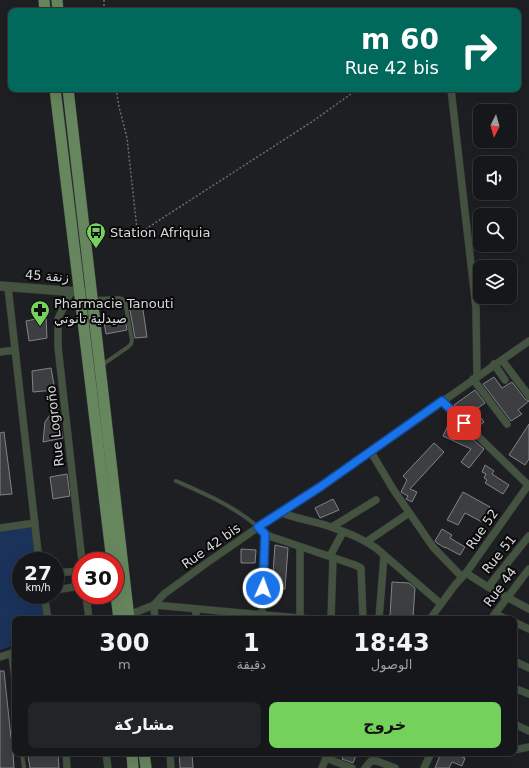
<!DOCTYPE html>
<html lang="ar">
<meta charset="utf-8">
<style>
:root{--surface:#16171a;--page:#232427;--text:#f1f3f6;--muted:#9e9fa2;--line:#353639;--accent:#74d25c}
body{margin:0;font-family:"DejaVu Sans","Noto Sans Arabic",sans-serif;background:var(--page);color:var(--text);direction:rtl;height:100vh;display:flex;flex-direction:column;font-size:15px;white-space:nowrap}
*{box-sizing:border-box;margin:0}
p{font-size:13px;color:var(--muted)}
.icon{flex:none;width:22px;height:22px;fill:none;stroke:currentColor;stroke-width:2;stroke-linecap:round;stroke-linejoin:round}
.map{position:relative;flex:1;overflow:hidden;direction:ltr}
.panel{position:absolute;left:12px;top:616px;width:505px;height:140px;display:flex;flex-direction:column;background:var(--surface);border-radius:8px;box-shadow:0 4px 16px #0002,0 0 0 1px var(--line);direction:rtl}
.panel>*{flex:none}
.guide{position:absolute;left:8px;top:8px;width:513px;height:84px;border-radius:8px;box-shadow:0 4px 16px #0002,0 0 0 1px var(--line);direction:rtl;background:#00695c;color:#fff;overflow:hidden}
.needle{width:26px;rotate:185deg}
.controls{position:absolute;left:473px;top:104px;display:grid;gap:8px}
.controls a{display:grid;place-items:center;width:44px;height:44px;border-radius:8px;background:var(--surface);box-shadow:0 4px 16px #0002,0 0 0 1px var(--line);font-size:20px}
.speed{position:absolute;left:12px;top:552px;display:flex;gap:8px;font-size:20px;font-weight:700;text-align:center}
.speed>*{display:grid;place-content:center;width:52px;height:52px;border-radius:50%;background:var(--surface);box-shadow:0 4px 16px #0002,0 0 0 1px var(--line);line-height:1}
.speed small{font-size:10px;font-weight:400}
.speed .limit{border:6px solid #d22;background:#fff;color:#111}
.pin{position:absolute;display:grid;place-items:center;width:34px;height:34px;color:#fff;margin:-17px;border-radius:8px;box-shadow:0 2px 6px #0006}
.me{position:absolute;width:44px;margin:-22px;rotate:2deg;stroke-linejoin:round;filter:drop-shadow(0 0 3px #0008)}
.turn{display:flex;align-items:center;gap:14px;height:84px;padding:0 16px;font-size:18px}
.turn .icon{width:52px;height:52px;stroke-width:2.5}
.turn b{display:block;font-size:28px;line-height:34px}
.eta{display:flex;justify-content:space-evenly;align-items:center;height:68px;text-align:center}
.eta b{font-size:24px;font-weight:600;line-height:28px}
.primary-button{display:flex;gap:8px;margin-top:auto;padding:8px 16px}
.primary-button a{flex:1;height:46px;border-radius:8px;background:var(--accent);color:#111;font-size:16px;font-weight:600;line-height:46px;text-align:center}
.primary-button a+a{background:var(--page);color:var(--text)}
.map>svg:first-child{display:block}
</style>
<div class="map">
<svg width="529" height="768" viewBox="0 0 529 768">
<rect width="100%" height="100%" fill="#1e1f22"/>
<path fill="#1b325b" d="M36 523 41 561H21V595H45L48 619H15V645L0 650V530Z"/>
<g fill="#3c3e40" stroke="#828386">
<path d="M142 303 147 337 135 338 129 305Z"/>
<path d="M46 317 47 338 29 341 26 321Z"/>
<path d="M125 318 127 330 106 334 104 322Z"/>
<path d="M51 368 55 390 33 392 32 371Z"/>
<path d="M494 377 502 388 512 382 525 399 529 401 518 410 522 414 511 421 483 384Z"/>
<path d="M475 390 485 403 475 410 484 422 476 428 454 405Z"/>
<path d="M57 405 63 438 43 442 45 422Z"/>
<path d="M449 423 466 432 471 437V438L484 449 469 468 461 462 471 449 443 436Z"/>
<path d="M529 424V459L525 465 509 455Z"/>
<path d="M4 432 12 494 0 495V433Z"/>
<path d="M434 443 444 452 410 489 417 492 412 502 406 499 408 496 401 492 407 480 403 476Z"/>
<path d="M485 465 494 471 492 474 509 485 503 494 485 483 487 480 484 478 486 474 482 472Z"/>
<path d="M67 474 70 496 53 499 50 477Z"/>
<path d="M463 492 490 507 482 522 465 513 458 525 447 520Z"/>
<path d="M333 499 339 510 320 518 315 508Z"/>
<path d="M442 529 452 535 450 538 465 547 460 555 445 547V548L437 543 435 541Z"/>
<path d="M275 545 288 548 285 589 272 588Z"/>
<path d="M241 549 256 550 255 563H241Z"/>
<path d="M392 582 409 583 415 588 413 618 390 616Z"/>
<path d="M0 671H4L11 738H12L14 768H0Z"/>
<path d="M44 753H58L59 768H30L28 756 44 754Z"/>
<path d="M179 753H192L193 768H180Z"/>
<path d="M344 753H357L353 763 342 759Z"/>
<path d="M441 753H452L465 758 462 766 452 762 449 768H435Z"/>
</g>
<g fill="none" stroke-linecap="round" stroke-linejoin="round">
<defs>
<g id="service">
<path d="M93 299 118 298 122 299 125 302 132 340 131 344 128 347 102 365"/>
<path d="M176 481C205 494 234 506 258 527"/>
<path d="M10 653 15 693"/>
<path d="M22 753 24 768"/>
</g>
<g id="minor">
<path d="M451 89 476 308 477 376"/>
<path d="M8 287 39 561"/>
<path d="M71 291 58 319V347L82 561"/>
<path d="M0 352 15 350"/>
<path d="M502 360 529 396"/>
<path d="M494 364 505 380"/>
<path d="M473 379 507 424"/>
<path d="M442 401 528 485"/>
<path d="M371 452 393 489 433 547 461 576"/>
<path d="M280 512C296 519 314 521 331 527 346 532 363 539 376 548L441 604"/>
<path d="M258 527 265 534 272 537 355 565 361 568 363 619"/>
<path d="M332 527 376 500"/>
<path d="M0 528 35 523"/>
<path d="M366 542 409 513"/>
<path d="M330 556 343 532"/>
<path d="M55 573 81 571"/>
<path d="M466 573 488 587 529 609"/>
<path d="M488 587 529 536"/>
<path d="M55 590 81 586"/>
<path d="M44 595 48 619"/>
<path d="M86 595 89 619"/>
<path d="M154 605 310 619"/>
<path d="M154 605 155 619"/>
<path d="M495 614 506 619"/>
<path d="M262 615 265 534"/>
<path d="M126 616 154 605 164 594 208 562 280 512 320 487 529 341"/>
<path d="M300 618V547"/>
<path d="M196 619V609"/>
<path d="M331 619 333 558"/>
<path d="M379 619 384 556"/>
<path d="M430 619 455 585 466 573 529 484"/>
<path d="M491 619 529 569"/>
<path d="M514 622 529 629"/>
<path d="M0 657 15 652"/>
<path d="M514 661 529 668"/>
<path d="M514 688 529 694"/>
<path d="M514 724 529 731"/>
<path d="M514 750 529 747"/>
<path d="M66 753 67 768"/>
<path d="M106 753 108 768"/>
<path d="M170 753 171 768"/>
<path d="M466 753H491"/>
<path d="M326 758 352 768"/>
<path d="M322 768 328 753"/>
<path d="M365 768 371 761H377L395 768"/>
<path d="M424 768 431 753"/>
</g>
<path id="tertiary" d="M0 286 91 293"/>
<g id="primary">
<path d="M44 0 45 11"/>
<path d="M57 0 58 11"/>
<path d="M55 89 112 561"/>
<path d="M68 89 129 619"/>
<path d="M115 587 119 619"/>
<path d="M132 753 133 768"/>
<path d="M144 753 146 768"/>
</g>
</defs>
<use href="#service" stroke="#38393c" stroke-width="4.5"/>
<use href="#minor" stroke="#38393c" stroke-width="8"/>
<use href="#tertiary" stroke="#38393c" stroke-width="10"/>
<use href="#primary" stroke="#38393c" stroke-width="12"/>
<g stroke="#6c6d6f" stroke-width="1.5" stroke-dasharray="2 2" stroke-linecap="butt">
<path d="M104 0V11"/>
<path d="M116 89 119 107 127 138 137 229 141 232 313 121 358 89"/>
</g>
<use href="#service" stroke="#445340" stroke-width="3.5"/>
<use href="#minor" stroke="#445340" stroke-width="7"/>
<use href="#tertiary" stroke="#445340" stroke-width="9"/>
<use href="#primary" stroke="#66875e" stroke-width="11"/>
</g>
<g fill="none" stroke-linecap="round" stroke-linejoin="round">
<defs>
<path id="route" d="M263 588 265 534 258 527 320 487 442 401 464 423"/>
</defs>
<use href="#route" stroke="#114b97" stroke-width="10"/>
<use href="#route" stroke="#1a73e8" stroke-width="7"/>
</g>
<defs>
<symbol id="bus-pin" viewBox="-11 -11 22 30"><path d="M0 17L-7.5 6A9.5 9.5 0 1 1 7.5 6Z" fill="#74d25c" stroke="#09090a"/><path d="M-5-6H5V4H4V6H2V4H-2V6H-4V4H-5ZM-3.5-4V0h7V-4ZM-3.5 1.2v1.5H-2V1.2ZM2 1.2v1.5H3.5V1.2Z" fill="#111"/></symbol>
<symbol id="pharmacy-pin" viewBox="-11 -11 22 30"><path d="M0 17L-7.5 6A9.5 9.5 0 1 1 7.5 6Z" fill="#74d25c" stroke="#09090a"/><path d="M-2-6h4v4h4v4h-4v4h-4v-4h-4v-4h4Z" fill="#111"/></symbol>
</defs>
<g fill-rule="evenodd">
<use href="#bus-pin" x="85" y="221" width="22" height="30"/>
<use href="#pharmacy-pin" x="29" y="299" width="22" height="30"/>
</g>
<g text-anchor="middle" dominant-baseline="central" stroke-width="4" stroke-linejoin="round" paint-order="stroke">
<g font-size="13" fill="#d7d8d9" stroke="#09090a" text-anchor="start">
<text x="110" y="232">Station Afriquia</text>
<text x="54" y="303">Pharmacie Tanouti<tspan x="54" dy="15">صيدلية تانوتي</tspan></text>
</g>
<g font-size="13" fill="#d7d8d9" stroke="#09090a">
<text transform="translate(47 276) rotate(4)">زنقة 45</text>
<text transform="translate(55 426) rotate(-96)">Rue Logroño</text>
<text transform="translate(482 529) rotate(-55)">Rue 52</text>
<text transform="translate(211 546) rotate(-35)">Rue 42 bis</text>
<text transform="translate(499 554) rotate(-51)">Rue 51</text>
<text transform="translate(500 587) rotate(-53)">Rue 44</text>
</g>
</g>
</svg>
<div class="controls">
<a><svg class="needle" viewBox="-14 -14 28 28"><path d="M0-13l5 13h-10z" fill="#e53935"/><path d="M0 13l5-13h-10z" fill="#9e9fa2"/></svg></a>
<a><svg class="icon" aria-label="sound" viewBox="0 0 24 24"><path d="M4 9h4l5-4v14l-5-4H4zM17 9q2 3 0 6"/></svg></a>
<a><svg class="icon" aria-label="search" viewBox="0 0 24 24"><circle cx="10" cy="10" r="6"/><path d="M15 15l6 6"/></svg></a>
<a><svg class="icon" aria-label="layers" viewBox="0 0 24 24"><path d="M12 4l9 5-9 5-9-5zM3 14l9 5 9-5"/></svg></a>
</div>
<div class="speed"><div>27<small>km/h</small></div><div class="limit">30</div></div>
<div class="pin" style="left:464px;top:423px;background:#d93025"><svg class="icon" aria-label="arrive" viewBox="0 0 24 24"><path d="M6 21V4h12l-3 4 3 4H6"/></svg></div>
<svg class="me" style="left:263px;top:588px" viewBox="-20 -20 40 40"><circle r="17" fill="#1a73e8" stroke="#fff" stroke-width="3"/><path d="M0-11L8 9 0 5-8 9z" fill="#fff"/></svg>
<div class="guide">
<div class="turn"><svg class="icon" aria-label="right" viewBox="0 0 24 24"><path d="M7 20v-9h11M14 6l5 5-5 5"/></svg><div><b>60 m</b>Rue 42 bis</div></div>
</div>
<section class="panel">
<div class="eta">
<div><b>18:43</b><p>الوصول</p></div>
<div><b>1</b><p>دقيقة</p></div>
<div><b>300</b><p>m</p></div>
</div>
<div class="primary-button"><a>خروج</a><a>مشاركة</a></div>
</section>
</div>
